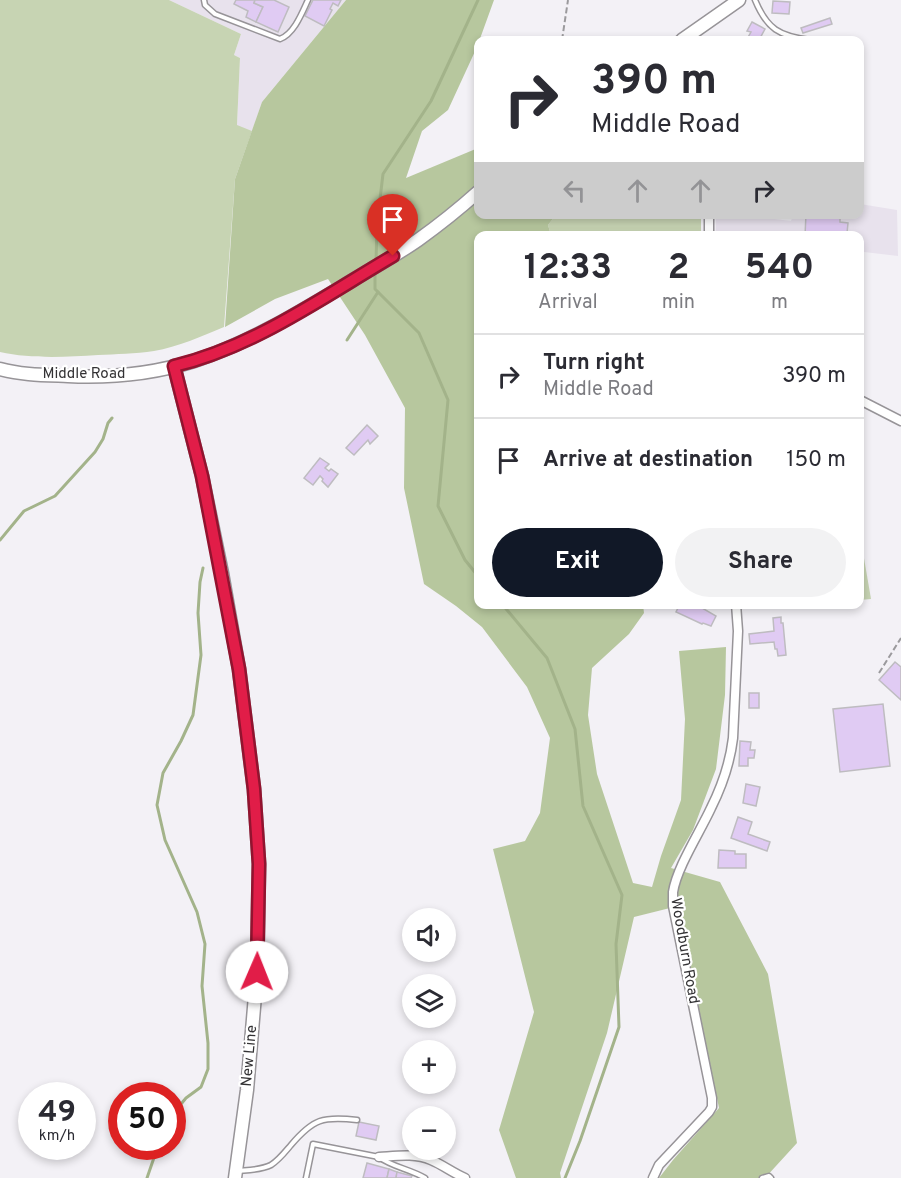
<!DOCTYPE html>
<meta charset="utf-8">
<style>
:root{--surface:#fff;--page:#f2f2f3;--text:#2b2b33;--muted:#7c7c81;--line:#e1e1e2;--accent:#111827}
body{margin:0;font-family:Overpass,sans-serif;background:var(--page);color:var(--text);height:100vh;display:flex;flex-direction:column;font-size:22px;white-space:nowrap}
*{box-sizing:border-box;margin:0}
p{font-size:20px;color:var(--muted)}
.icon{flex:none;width:33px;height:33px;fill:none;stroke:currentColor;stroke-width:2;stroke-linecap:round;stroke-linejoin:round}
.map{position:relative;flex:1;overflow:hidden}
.details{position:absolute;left:474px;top:231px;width:390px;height:378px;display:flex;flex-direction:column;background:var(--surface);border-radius:12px;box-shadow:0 3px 9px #0003}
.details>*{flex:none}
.hud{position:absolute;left:474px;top:36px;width:390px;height:183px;border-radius:12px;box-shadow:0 3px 9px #0003;background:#fff;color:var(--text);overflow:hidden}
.tools{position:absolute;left:402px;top:908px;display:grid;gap:12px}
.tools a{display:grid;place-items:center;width:54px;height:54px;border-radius:50%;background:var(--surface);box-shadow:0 3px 9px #0003;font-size:30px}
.speed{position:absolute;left:18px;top:1082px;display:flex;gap:12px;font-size:30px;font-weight:700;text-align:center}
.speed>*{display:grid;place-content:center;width:78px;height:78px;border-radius:50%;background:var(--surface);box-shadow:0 3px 9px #0003;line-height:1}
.speed small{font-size:15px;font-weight:400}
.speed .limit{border:9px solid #d22;background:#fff;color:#111}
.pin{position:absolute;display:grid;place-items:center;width:51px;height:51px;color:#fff;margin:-62px -26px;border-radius:50% 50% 50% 0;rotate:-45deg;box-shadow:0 0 6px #0007}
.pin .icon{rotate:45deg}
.me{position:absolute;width:66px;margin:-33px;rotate:1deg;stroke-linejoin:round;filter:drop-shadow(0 0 4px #0008)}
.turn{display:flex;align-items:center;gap:21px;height:126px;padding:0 18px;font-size:27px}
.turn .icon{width:78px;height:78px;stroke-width:2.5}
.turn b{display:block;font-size:42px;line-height:51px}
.lanes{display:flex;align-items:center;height:57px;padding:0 18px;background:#0003;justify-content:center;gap:30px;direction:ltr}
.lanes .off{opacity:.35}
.eta{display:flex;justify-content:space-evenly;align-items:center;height:102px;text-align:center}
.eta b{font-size:36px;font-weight:700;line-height:42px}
.button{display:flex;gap:12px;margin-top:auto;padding:12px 18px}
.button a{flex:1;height:69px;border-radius:36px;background:var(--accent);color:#fff;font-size:24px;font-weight:700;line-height:69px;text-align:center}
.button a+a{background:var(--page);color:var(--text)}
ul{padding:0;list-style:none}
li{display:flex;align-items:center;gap:18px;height:84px;padding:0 18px;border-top:2px solid var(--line)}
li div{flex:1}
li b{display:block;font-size:22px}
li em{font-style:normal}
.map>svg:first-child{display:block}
</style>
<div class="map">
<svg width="901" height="1178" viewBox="0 0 901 1178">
<rect width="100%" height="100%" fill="#f3f1f6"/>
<g fill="#e8e2ed">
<path d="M169 0H346L262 102 252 131 237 126 240 58 234 55 241 34Z"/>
<path d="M860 204 897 210 898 256 864 252 860 289V236H716V215H742L791 221 793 215 860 214Z"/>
</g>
<g fill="#c7d4b3">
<path d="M0 0H169L241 34 234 55 240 58 237 125 252 131 235 179 224 327C202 336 178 347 154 351 135 354 116 354 98 355 66 357 31 359 0 352Z"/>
<path d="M556 215H701V235H551L548 225Z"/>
<path d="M860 535 871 599 860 600Z"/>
</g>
<path fill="#b7c79e" d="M346 0H494L477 47 448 110 422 131 406 178 478 148V214L556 215 548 225 551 235 478 236V604L643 605 644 613 629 634 592 668 588 715 597 774 633 883 652 887 661 856 681 800 685 719 679 651 726 647 725 695 716 769 693 830 671 868 720 882 768 974 797 1143 765 1178H659L673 1160 719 1108 678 906 634 917 607 1033 560 1173 561 1178H516L499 1130 534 1012 493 849 525 841 540 813 550 738 527 687 482 627 456 606 424 584 404 488 405 408 365 335 328 279 275 299 225 327 235 179 262 102Z"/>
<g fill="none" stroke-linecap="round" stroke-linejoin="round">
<g stroke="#a3b38a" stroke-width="3">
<path d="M376 263 377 224 383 174 431 101 478 0"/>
<path d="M375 273V289L419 333 448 400 438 506 465 560 478 576"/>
<path d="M347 340 378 292"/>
<path d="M0 540 24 511 55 496 95 452 103 439 108 423 112 418"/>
<path d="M502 604 547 658 575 729 583 806 622 895 616 944 619 1027 580 1141 565 1178"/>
<path d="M172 1115 186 1098 201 1087 208 1069V1043L202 986 205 944 197 912 165 840 157 805 163 773 181 741 193 715 201 655 198 613 200 582 203 568"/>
<path d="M147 1178 158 1146"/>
</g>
</g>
<g fill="#e0cbf3" stroke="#bebcc0" stroke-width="1.5">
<path d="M236 0H255L254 3 263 7 256 22 246 17 248 11 234 4Z"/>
<path d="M255 0H274L289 7 278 32 256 22 263 7 254 3Z"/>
<path d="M313 0H341L338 6 333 3 330 9 332 10 324 26 305 16Z"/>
<path d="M773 1 790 2 789 14 772 13Z"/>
<path d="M830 18 832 24 803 33 801 28Z"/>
<path d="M752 22 765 29 759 40H751L747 39 751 32 747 31Z"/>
<path d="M806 214H840V222L848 223 847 233H839V236H805Z"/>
<path d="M367 425 378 436 370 444 368 440 354 455 346 448Z"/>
<path d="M320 458 329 464 325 468 329 471 331 469 338 474 328 487 322 481 323 479 320 476 313 485 304 478Z"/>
<path d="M680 604 703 606 702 608 716 616 711 626 703 623 702 624 676 612Z"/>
<path d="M781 617V623H783L786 655 778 656 777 649H775L774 642 750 644 749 634 774 631 773 618Z"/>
<path d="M895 662 901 667V700L879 680Z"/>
<rect x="749" y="693" width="10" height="15"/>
<path d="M883 704 890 766 840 772 833 709Z"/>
<path d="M740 741 751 742 750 750H755L754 758H748V766H739Z"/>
<path d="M746 784 760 787 756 806 743 803Z"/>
<path d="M738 817 752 822 748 834 770 842 767 851 731 838Z"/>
<path d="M719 850 735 851V854H746V868H718Z"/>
<path d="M359 1122 379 1126 376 1140 356 1136Z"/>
<path d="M367 1163 389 1169 387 1178H363Z"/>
<path d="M389 1169 397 1172 396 1178H387Z"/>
<path d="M397 1172 412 1176 411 1178H396Z"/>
</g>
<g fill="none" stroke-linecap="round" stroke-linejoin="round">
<defs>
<g id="service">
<path d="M204 0 205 5 215 14 280 39C294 34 302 13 308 0"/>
<path d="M755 0C767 29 779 36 810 40"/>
<path d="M238 1171C249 1170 261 1170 271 1165 279 1160 285 1152 291 1145 313 1119 323 1116 357 1120"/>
<path d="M306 1178 313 1144 379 1157C392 1167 410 1169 425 1178"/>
<path d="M762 1178 769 1176 771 1178"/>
</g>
<g id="minor">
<path d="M709 236V214"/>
<path d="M860 400 901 421"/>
<path d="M379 1157C396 1156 415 1153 431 1160 443 1165 453 1173 465 1178"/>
<path d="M653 1178 659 1165 709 1112 712 1107V1098L673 906C673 902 673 897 673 892 677 867 700 832 711 808 722 786 730 763 733 738L738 631 736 604"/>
</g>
<g id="secondary">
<path d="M682 40 739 0"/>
<path d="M174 366 202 476 222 573 239 669 254 789 259 864 257 972 247 1090 235 1178"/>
<path d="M0 369C22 375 45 375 68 376 110 378 153 374 194 361 249 343 298 313 348 283 371 269 395 256 418 240 439 225 459 209 478 192"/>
</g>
</defs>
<use href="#service" stroke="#979498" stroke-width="7"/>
<use href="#minor" stroke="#979498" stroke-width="11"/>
<use href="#secondary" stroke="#979498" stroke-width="15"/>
<g stroke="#9b9a9d" stroke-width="2" stroke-dasharray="6 3" stroke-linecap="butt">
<path d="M562 40 568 0"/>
<path d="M879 673 901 638"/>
</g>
<use href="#service" stroke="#fff" stroke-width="4"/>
<use href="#minor" stroke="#fff" stroke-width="8"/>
<use href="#secondary" stroke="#fff" stroke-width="12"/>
</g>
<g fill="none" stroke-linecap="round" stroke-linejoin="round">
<defs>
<path id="route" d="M257 972 259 864 254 789 239 669 202 476 174 366C254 347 323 297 393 256"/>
</defs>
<use href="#route" stroke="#92132f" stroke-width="15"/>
<use href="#route" stroke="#e11d48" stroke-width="10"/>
</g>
<g text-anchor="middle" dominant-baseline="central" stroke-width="4.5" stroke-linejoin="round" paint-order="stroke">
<g font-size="15" fill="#333234" stroke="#fff">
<text x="84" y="374">Middle Road</text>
<text transform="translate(684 951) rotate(80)">Woodburn Road</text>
<text transform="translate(250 1056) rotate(-85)">New Line</text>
</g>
</g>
</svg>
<div class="tools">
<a><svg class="icon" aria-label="sound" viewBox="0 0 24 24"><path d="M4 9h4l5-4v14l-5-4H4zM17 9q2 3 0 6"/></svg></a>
<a><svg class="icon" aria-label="layers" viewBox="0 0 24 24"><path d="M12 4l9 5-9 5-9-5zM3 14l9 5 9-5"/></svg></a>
<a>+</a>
<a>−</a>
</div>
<div class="speed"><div>49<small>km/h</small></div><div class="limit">50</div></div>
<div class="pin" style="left:393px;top:256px;background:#d93025"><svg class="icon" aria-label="arrive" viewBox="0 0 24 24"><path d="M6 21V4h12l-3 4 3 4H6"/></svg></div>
<svg class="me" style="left:257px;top:972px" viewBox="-20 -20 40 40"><circle r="19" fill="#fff"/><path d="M0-13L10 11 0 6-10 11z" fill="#e11d48"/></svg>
<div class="hud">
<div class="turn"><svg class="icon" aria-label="right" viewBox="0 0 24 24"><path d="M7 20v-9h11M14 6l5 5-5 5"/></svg><div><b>390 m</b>Middle Road</div></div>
<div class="lanes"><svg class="icon off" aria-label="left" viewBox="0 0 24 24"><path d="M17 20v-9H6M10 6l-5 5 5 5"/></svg><svg class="icon off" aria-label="ahead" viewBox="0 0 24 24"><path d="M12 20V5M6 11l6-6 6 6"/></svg><svg class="icon off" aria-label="ahead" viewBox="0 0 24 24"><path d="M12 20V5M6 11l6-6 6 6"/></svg><svg class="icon" aria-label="right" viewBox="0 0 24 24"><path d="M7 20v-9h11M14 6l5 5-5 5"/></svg></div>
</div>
<section class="details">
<div class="eta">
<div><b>12:33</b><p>Arrival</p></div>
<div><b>2</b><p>min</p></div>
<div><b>540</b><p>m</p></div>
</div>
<ul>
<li><svg class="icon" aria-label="right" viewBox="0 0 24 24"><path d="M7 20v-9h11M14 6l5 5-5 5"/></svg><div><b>Turn right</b><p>Middle Road</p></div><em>390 m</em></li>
<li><svg class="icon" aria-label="arrive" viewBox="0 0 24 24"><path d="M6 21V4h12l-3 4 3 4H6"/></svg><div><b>Arrive at destination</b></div><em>150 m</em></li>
</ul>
<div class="button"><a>Exit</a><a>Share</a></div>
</section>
</div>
